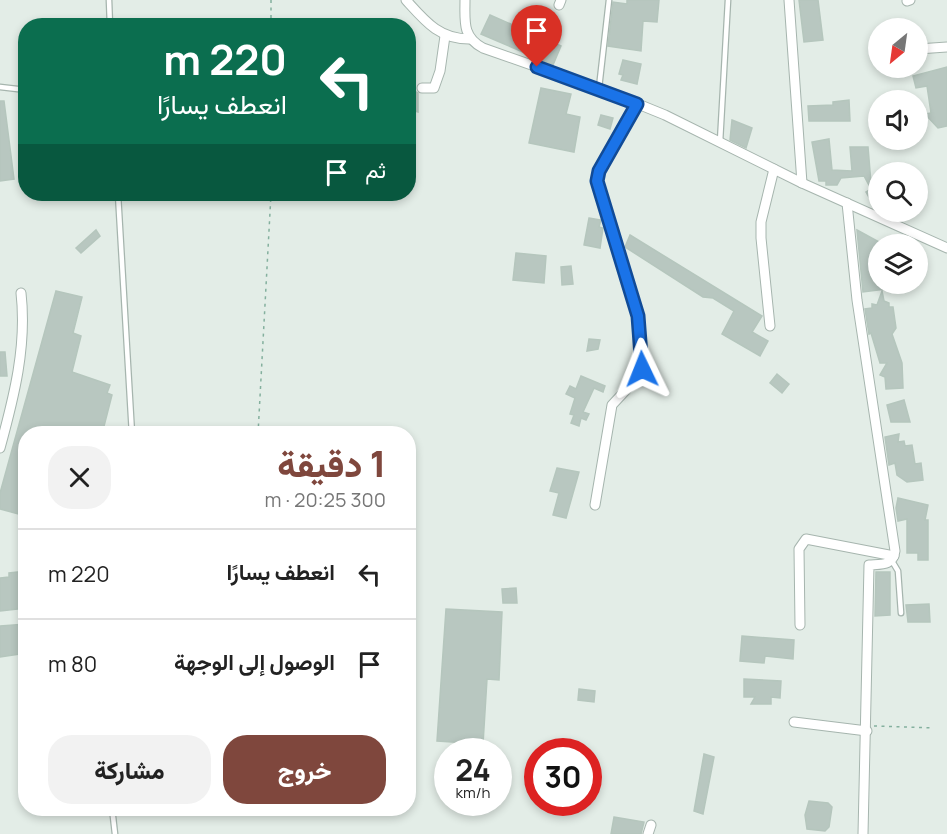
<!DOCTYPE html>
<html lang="ar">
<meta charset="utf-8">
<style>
:root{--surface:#fff;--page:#f2f2f2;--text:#222;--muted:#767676;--line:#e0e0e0;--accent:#7f473d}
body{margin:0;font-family:Manrope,Vazirmatn,sans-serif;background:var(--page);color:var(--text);direction:rtl;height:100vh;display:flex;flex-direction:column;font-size:22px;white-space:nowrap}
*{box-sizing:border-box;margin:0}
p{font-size:20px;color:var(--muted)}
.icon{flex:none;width:33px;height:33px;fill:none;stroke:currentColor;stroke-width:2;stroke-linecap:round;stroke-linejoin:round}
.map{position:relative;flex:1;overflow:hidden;direction:ltr}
.sheet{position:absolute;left:18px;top:426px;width:398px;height:390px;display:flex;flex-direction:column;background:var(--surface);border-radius:24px;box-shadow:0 3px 9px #0003;direction:rtl}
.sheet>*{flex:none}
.banner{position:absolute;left:18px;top:18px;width:398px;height:183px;border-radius:24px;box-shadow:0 3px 9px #0003;direction:rtl;background:#0b6e4f;color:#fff;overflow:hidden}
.needle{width:39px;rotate:209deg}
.fabs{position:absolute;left:868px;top:18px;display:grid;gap:12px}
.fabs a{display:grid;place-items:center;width:60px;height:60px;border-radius:50%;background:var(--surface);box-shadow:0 3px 9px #0003;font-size:30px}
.speed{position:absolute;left:434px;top:738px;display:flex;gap:12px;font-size:30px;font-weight:700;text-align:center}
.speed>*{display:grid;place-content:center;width:78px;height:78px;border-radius:50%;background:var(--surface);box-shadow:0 3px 9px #0003;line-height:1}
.speed small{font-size:15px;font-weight:400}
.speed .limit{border:9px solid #d22;background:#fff;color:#111}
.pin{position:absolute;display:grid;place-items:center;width:51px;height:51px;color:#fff;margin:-62px -26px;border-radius:50% 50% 50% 0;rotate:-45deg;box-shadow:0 0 6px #0007}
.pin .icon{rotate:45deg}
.me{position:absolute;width:66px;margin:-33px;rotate:358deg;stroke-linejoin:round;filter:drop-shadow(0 0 4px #0008)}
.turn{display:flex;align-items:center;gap:21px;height:126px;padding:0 30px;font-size:27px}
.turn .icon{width:78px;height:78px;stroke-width:2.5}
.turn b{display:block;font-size:42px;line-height:51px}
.then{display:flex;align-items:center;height:57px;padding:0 30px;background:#0003;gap:12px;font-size:22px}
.round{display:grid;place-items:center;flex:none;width:63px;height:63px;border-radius:24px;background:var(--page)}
.overview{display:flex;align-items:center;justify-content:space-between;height:102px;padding:0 30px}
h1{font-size:36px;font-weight:800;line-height:45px;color:var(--accent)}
.cta{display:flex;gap:12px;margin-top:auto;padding:12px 30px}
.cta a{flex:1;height:69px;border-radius:24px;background:var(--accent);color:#fff;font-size:24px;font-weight:800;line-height:69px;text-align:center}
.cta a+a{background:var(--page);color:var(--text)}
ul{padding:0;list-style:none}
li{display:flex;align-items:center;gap:18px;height:90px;padding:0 30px;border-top:2px solid var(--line)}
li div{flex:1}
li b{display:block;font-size:22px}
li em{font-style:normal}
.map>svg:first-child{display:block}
</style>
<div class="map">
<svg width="947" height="834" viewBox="0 0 947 834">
<rect width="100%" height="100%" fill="#e3ede7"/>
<g fill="#b8c7c0" stroke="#b5c6bd" stroke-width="1.5">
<path d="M627 0H659L657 22 643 21 641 51 608 46 613 2 627 4Z"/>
<path d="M799 0H818L823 40 804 42Z"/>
<path d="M490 15 561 46 553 65 481 34Z"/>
<path d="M623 60 641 64 637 84 621 80 623 75 619 74Z"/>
<path d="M947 67V126L938 128 925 114 931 113 927 86 916 88 913 76Z"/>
<path d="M408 88 418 93V112L408 109Z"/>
<path d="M541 88 571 94 566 114 580 117 574 152 529 143Z"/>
<path d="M849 100 850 121H809L808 106 833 105V102Z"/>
<path d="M0 101H4L14 179 0 181Z"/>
<path d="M601 115 613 118 610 129 598 125Z"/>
<path d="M732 120 752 128 746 148 730 140Z"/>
<path d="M829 139 832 170 852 171 850 147H868L871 183 879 179V210L875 208 866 192 871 189 864 176 841 178 837 185H826V181H819L812 142Z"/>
<path d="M589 218 601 220 599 227 603 228 600 248 584 245Z"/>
<path d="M96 230 100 236 81 253 76 248Z"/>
<path d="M857 230 879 242V252L877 251 879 284H892L893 288 863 292Z"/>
<path d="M630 235 762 316 752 332 768 341 760 356 722 334 734 311 713 298 703 297 625 247Z"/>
<path d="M516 253 546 256 544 283 513 280Z"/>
<path d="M571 266 573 284 562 285 561 267Z"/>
<path d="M56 291 82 297 73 333 81 336 72 372 110 385 107 393 112 395 102 434H26V516L0 509V493Z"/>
<path d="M882 291 884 301 889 303V307H893L896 328 892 334 902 363 903 388 886 389 885 377 880 375 887 363H880L871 333 869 334 865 309 872 308V304L877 305Z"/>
<path d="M589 339 600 340 598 349 587 351Z"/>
<path d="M0 352H5L7 376H0Z"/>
<path d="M777 374 789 384 782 393 770 383Z"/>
<path d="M581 376 605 386 603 392 594 388 583 412 589 414 586 420 581 418 579 426 571 423 574 415 570 414 575 398 566 394 570 386 576 389Z"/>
<path d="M904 400 910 422H891L887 405Z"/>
<path d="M899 434 898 442 904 441 905 446 912 445 915 464 921 463 923 480 907 482 897 475 895 463 889 465 885 437Z"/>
<path d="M557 468 579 472 566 518 553 515 559 493 550 491Z"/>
<path d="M898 498 928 505 925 520H928V560H918V553H907V519L898 521 896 508Z"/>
<path d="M26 571V608L0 611V578L9 577V573Z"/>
<path d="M876 572H890V615L875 616Z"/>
<path d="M516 588 517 603H503L502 589Z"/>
<path d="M929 604 930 622H908L906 605Z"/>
<path d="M446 609 502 612 499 680 487 679 483 744 437 741Z"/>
<path d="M26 624V653L0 657V626Z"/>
<path d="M742 636 794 640 793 659 765 656 764 663 740 661Z"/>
<path d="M744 679 781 681 780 698 771 697V704H751L755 697H744Z"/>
<path d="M579 689 595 691 594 702 578 700Z"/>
<path d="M704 754 714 757 703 814 694 811Z"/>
<path d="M809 801 828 803 832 807 829 827 825 831 807 829 805 815Z"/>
<path d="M614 817 644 822 641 834H611Z"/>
</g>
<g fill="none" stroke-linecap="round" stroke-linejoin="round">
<defs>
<g id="lane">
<path d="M109 0 110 26"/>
<path d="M0 87 26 90"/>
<path d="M599 88 609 0"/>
<path d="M720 142 728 0"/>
<path d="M118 194 132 434"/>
<path d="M892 561 898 571 901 613"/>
<path d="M112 808 115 834"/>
</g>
<g id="street">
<path d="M406 0C425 21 439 39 469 39"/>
<path d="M465 0C465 21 462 37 483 48L611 93 665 115 802 183 947 248"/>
<path d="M789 0 802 183"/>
<path d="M907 1 910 0"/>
<path d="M559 5 561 0"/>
<path d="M918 49 947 47"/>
<path d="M422 88H434L440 71 445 36"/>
<path d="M847 203 857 300 895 551C893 566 881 564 869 565L863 834"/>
<path d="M770 326 761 238V222L774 169"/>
<path d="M0 448C14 397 27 346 21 293"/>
<path d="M595 505 612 405 639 376 643 361 640 329 633 296 597 181 599 171 637 104"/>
<path d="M800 625 799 549 806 539 894 556"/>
<path d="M794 722 867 731"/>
<path d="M648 834 651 825"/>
</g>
</defs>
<use href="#lane" stroke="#a6b5ae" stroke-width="7"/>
<use href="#street" stroke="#a6b5ae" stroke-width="11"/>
<g stroke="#84b09e" stroke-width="1.5" stroke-dasharray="3 4.5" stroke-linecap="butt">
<path d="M271 0V26"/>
<path d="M258 434 271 194"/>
<path d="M874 726 934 728"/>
</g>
<use href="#lane" stroke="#fff" stroke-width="4.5"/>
<use href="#street" stroke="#fff" stroke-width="9"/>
</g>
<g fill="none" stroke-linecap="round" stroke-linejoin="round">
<defs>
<path id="route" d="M537 67 637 104 599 171 597 181 638 316 642 369"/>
</defs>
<use href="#route" stroke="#114b97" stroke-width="15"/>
<use href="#route" stroke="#1a73e8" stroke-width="10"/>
</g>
</svg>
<div class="fabs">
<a><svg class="needle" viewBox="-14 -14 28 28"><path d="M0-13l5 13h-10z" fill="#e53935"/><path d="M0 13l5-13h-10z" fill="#767676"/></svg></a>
<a><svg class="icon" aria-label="sound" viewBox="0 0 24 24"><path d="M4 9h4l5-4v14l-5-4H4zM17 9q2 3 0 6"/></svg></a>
<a><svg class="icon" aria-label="search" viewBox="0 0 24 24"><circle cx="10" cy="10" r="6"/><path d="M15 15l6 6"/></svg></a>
<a><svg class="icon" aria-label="layers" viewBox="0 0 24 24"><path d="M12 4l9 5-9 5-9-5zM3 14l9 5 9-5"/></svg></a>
</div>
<div class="speed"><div>24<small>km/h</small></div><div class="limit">30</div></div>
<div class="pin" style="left:537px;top:67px;background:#d93025"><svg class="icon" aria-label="arrive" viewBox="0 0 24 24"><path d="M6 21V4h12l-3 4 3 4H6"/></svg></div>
<svg class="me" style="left:642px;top:369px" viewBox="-20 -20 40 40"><path d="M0-17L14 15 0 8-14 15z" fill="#1a73e8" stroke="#fff" stroke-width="4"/></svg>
<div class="banner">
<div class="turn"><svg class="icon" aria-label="left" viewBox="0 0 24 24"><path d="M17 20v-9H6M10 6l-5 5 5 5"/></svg><div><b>220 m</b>انعطف يسارًا</div></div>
<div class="then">ثم<svg class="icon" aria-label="arrive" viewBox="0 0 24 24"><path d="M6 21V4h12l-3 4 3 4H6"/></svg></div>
</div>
<section class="sheet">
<div class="overview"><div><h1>1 دقيقة</h1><p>300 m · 20:25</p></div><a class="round"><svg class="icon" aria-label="close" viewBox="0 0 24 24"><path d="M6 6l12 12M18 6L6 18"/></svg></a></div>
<ul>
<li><svg class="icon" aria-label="left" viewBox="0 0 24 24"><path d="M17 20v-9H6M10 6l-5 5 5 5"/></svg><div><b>انعطف يسارًا</b></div><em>220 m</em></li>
<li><svg class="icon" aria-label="arrive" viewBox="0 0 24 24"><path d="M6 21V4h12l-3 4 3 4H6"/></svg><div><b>الوصول إلى الوجهة</b></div><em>80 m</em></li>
</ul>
<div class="cta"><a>خروج</a><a>مشاركة</a></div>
</section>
</div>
